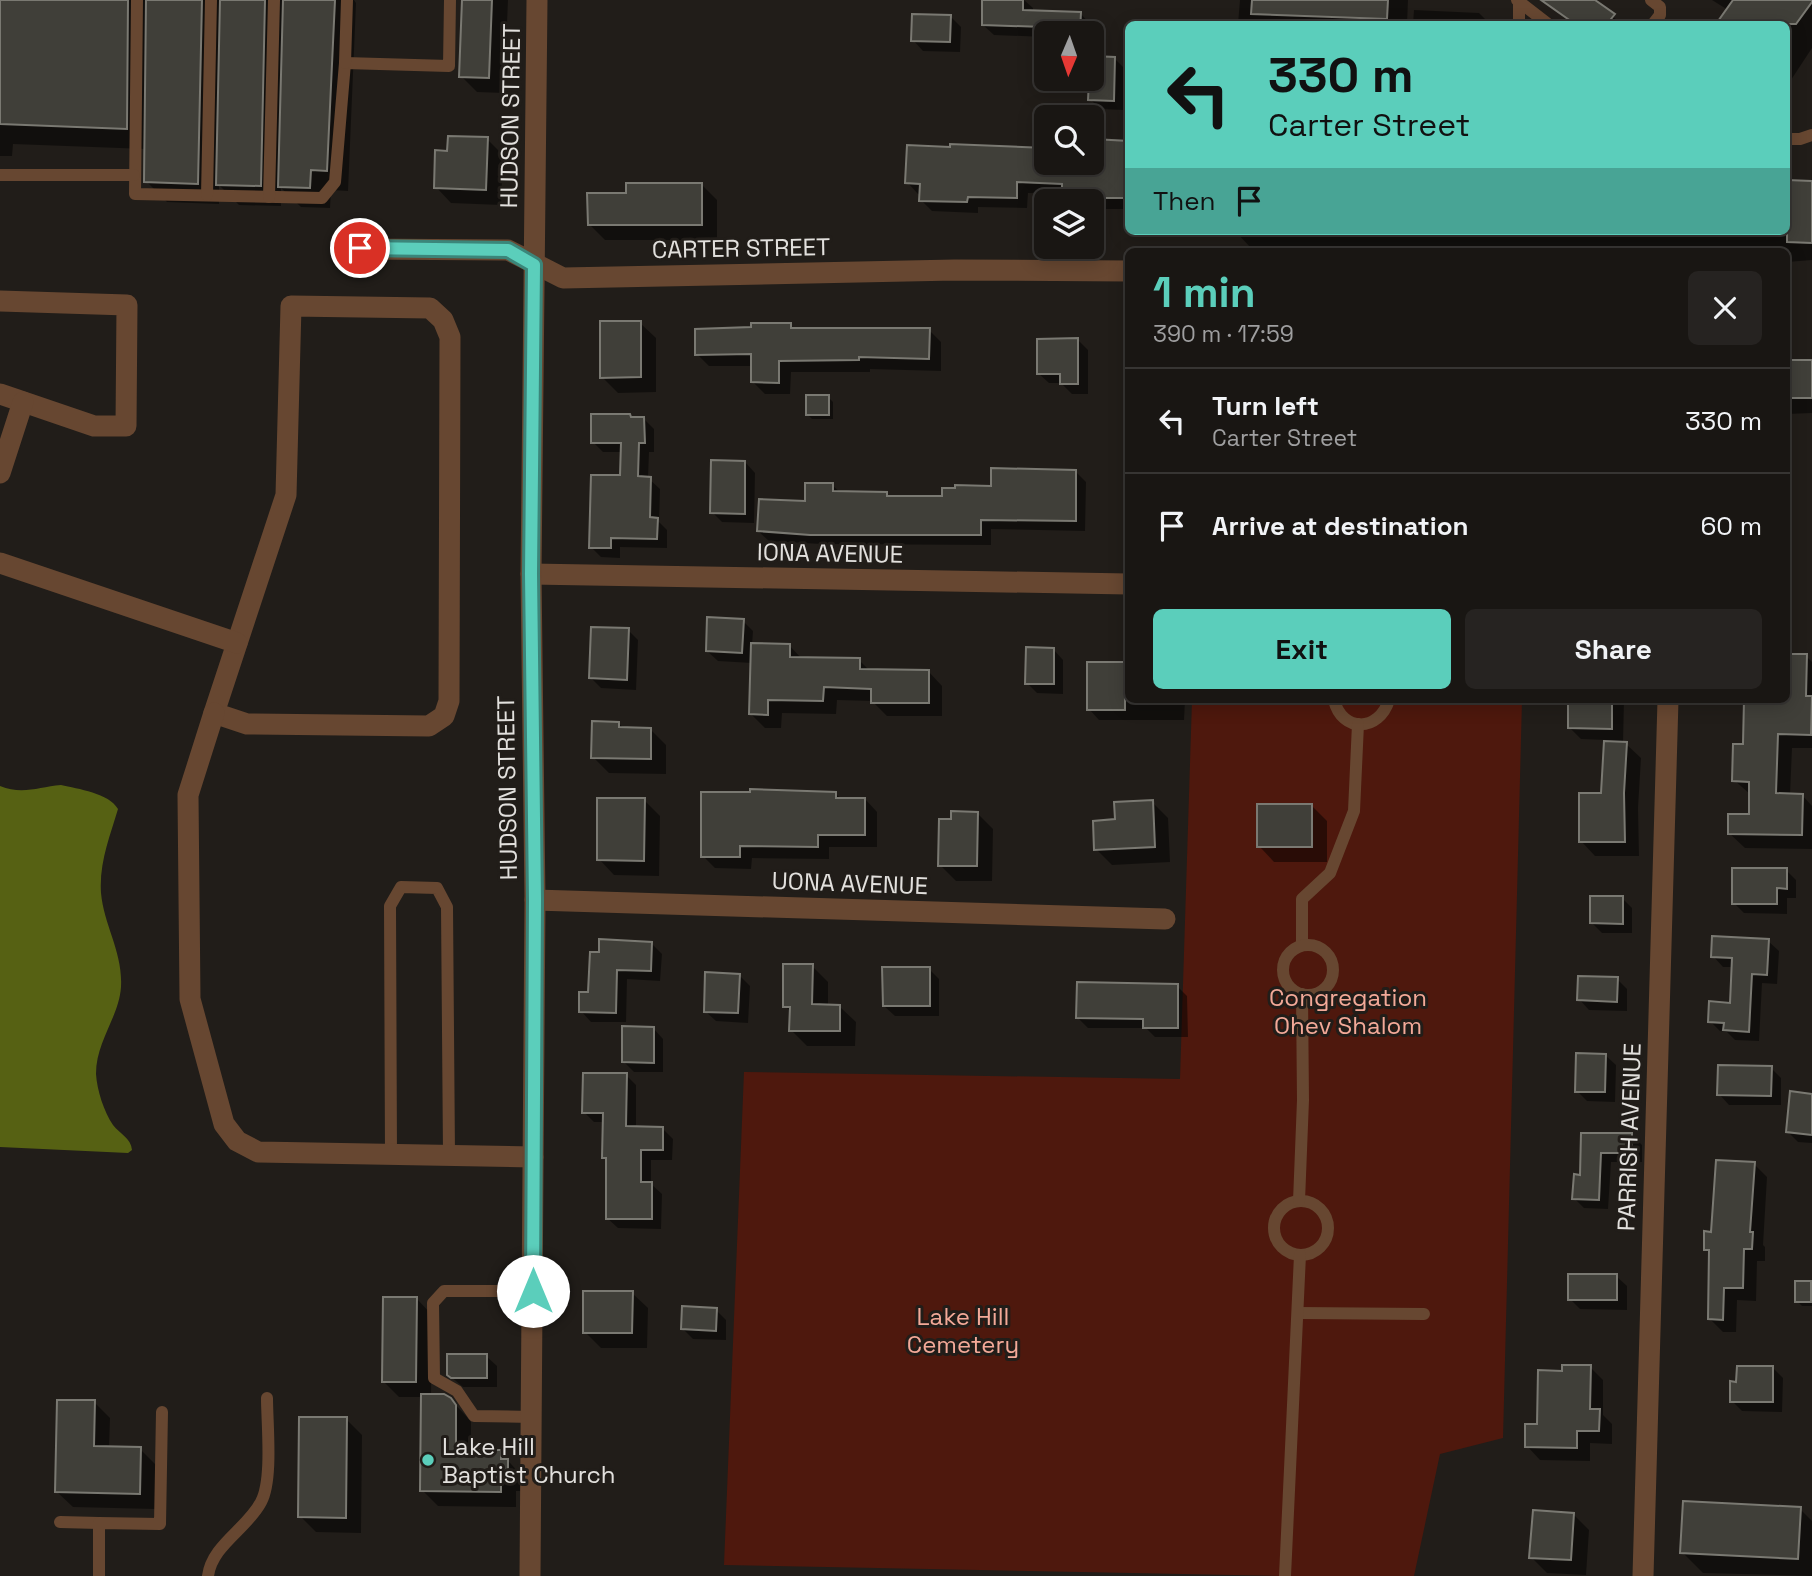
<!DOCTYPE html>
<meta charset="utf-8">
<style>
:root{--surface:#191613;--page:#262321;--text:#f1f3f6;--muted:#9f9fa0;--line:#373533;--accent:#5bcebb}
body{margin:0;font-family:"Space Grotesk",sans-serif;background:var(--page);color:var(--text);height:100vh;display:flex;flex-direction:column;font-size:26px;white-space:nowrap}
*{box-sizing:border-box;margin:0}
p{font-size:23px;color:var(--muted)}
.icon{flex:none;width:38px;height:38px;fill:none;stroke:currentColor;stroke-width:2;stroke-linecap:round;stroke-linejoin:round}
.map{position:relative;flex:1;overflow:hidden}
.sheet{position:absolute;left:1125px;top:248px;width:665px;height:455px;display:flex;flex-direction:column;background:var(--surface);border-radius:10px;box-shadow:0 4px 18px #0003,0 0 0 2px var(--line)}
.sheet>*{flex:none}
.guide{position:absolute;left:1125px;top:21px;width:665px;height:214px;border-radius:10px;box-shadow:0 4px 18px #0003,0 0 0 2px var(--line);background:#5bcebb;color:#111;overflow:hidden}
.needle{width:46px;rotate:182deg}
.buttons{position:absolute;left:1034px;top:21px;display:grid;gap:14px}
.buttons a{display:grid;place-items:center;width:70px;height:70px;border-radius:10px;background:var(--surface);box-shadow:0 4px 18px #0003,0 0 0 2px var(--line);font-size:35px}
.pin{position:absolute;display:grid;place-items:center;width:60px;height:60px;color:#fff;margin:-30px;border:4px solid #fff;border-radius:50%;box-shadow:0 2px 7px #0007}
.me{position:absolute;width:77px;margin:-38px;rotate:0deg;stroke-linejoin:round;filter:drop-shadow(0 0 5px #0008)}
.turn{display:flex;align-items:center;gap:24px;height:147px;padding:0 28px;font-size:32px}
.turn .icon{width:91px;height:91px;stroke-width:2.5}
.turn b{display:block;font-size:49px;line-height:60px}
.then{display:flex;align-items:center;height:66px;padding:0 28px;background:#0003;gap:14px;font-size:26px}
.round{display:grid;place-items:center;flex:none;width:74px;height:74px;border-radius:10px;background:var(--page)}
.summary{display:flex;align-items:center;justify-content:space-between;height:119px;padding:0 28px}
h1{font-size:42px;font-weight:700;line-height:52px;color:var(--accent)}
.button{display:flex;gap:14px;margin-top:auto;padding:14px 28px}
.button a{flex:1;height:80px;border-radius:10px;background:var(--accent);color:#111;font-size:28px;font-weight:700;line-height:80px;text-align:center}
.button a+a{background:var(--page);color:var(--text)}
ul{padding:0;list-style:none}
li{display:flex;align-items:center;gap:21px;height:105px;padding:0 28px;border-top:2px solid var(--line)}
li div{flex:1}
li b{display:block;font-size:26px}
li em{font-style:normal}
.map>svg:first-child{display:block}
</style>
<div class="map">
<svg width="1812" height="1576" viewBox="0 0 1812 1576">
<rect width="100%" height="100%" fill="#211d19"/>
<path fill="#4e180d" d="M1192 700H1522L1503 1438 1440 1454 1414 1576H1280L724 1565 744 1072 1180 1079Z"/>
<path fill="#566113" d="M61 785C78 789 109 793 118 809 110 836 99 863 101 893 104 926 123 952 121 987 119 1017 96 1041 96 1074 97 1090 104 1112 113 1125 120 1134 131 1138 132 1150L128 1153 0 1147V786C22 795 39 787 61 785Z"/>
<g fill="#0007">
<path d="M0 0H354L356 3 348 191 331 190 330 208 301 207 281 188V206L239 205 219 185V204L167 202 146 181V149L13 144 12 156H0Z"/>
<path d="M463 0H508L504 93 477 92 461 76Z"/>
<path d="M984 0H1024L1033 8V12L1080 13 1090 24V33H1046V65V37L994 35 983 25Z"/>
<path d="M1240 0H1408L1407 24H1238Z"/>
<path d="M1559 0H1592L1622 24H1574L1554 7Z"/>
<path d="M1712 0H1812V48L1787 86V24H1718L1728 10Z"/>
<path d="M1414 10 1479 13 1490 24H1413Z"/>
<path d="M951 17 961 27 960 52 923 51 913 40Z"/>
<path d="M1143 19 1176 20 1181 24H1143Z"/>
<path d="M1092 58 1115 59 1125 69 1124 110 1100 109 1090 99Z"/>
<path d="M487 139 503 155 501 205 451 203 436 187 449 153Z"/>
<path d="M1092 141 1129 142V209H1092V201H1067L1063 194 1028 193 1027 208 978 207V213L932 211 921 200V194H918L907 182 952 148V146L1046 150V163H1092Z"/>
<path d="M1787 181 1812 182V260L1787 262V252H1397L1251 248 1235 231H1787Z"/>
<path d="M701 184 717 200V240H605L589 224Z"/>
<path d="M640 323 656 338V392L618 393 602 377Z"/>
<path d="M790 324 795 330H929L941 342V371L870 369V372H791L790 394H765L753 382V366H709L697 354 753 329Z"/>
<path d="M1078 340 1088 350V394H1072L1061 383H1049L1038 373Z"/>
<path d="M1787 362H1812V413L1787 414Z"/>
<path d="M828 397 833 402V419H812L807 414Z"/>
<path d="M630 415 633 419H644L654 429V452H649L648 478 660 489 659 522 667 530V548L620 547V558L601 557 591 547 622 477 623 452H603L593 442Z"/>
<path d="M745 462 755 473 754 523 722 522 712 512Z"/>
<path d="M1787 469 1789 471 1788 496H1787Z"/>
<path d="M1075 471 1086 482 1085 531 991 529V545L821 544 769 541 758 531 807 503 832 485 841 493H886L891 498H943Z"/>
<path d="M1127 493H1129V537L1126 535Z"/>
<path d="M743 621 753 631 752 645H789L802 659 859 660 870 671H928L942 686V716H887L872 701 837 700 836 714 782 713 781 728H765L751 714 752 663 718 661 707 651Z"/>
<path d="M628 630 638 640 636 690 601 688 591 678Z"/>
<path d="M1053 649 1063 660V694L1037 693 1027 683Z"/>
<path d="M1787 656H1806L1812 662V748H1792L1790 795H1802L1812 806V849L1745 848 1730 834 1750 815 1751 795 1734 780 1745 746V700H1787Z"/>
<path d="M1089 663 1129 664V700H1185L1184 720H1099L1089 709Z"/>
<path d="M1570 700H1624L1623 743 1626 744 1641 758 1638 808 1639 856H1595L1581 841 1603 794 1606 740 1581 739 1569 727Z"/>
<path d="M619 723 624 729H650L666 745V774L609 773 593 757Z"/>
<path d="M835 793 841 799H865L877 812V847H829V859L752 858 751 869 715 868 703 856Z"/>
<path d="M644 800 660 816 659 876 614 875 599 859Z"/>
<path d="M1152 802 1168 818 1170 862 1112 865 1096 849Z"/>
<path d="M1311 805 1327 821V862H1274L1259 846Z"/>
<path d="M977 813 993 829 992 881H956L940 865 953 821Z"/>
<path d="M1786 870 1796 880V898H1787V914L1744 913 1734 903Z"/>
<path d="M1622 898 1632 908V933H1602L1592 923Z"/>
<path d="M1768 941 1779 951 1777 984 1762 983 1759 1041 1735 1040 1727 1032 1720 1031 1710 1021 1731 1005 1733 967H1723L1713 956Z"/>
<path d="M651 943 662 954 660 981 627 979 626 1022H591L581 1011 590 994 591 954Z"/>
<path d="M812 966 828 982V1006L840 1007 856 1022 855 1046H807L791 1030V1012L785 1006Z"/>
<path d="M929 969 939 979V1016H895L884 1006Z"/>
<path d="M739 975 750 986 748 1023 716 1021 705 1011Z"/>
<path d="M1617 979 1627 989V1011L1589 1010 1579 999Z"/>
<path d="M1177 986 1187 996 1188 1037H1155L1146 1028H1088L1078 1018Z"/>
<path d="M653 1028 663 1039V1072H634L624 1062Z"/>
<path d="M1605 1055 1616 1065 1615 1102 1587 1101 1577 1091Z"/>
<path d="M1771 1068 1781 1078V1105H1729L1719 1094Z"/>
<path d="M626 1075 636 1085V1128H662L673 1139 672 1160H651V1184L662 1194 661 1229 618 1228 607 1218 608 1161 604 1157V1122H594L584 1112Z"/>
<path d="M1812 1095V1143L1798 1142 1788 1132Z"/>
<path d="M1582 1134 1632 1135 1642 1145V1162H1611L1608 1209 1584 1208 1574 1198 1582 1177Z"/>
<path d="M1754 1164 1767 1177 1763 1245 1765 1247V1261H1757L1756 1301 1737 1300 1736 1332H1723L1710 1319 1711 1254 1705 1249Z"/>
<path d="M1616 1276 1627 1286V1310L1580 1309 1570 1299Z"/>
<path d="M1811 1283 1812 1306H1802L1797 1301Z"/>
<path d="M632 1293 648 1308 647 1348H601L585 1332Z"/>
<path d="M417 1299 432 1315 431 1396 450 1399 466 1416 471 1422V1452H500L523 1477V1491H516V1507L438 1506 422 1490V1397H399L383 1381Z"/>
<path d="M716 1310 726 1320V1340L693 1339 683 1329Z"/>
<path d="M486 1356 497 1366V1387H463L449 1375Z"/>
<path d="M1590 1367 1603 1380V1415L1612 1424V1444L1590 1443V1461L1540 1460 1527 1446 1563 1373Z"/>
<path d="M1773 1368 1783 1378 1782 1412 1742 1411 1732 1401Z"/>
<path d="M94 1402 110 1418 109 1448 140 1449 156 1465 155 1509 73 1507 57 1492Z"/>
<path d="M346 1419 362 1435 361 1533 316 1532 300 1516Z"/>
<path d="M1800 1509 1812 1521V1576L1703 1573 1682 1552Z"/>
<path d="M1573 1514 1589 1530 1586 1575 1547 1573 1531 1557Z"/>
</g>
<g fill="#403f39" stroke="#7a7972" stroke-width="2">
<path d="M0 0H128L127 129 0 124Z"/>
<path d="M146 0H202L198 184 144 182Z"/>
<path d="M220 0H265L261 186 216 185Z"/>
<path d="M283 0H335L327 171 311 170 310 188 278 187Z"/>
<path d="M462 0H492L489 78 459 77Z"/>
<path d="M982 0H1023V10L1081 12 1080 33H1044V27L982 25Z"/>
<path d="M1252 0H1388L1387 19 1251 14Z"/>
<path d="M1541 0H1595L1615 14 1607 24H1575Z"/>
<path d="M1733 0H1812V2L1796 24H1716Z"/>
<path d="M912 14 951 15 950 42 911 41Z"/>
<path d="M1092 56 1115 57 1114 101 1088 100 1089 79H1092Z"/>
<path d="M448 136 488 137 486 190 434 188 435 150 447 151Z"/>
<path d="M1093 139 1129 141V198H1062V184L1017 182V198L968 197 967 202 919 201 920 184 905 183 907 145 950 147V144L1046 148V163H1093Z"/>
<path d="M1787 180 1812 181V243L1787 242Z"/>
<path d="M626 183H702V225H588L587 193H626Z"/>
<path d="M600 321H641V377L600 378Z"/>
<path d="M751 323H791V328H930L929 359 859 357V360L779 361V383L751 382V354L695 355V329L751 327Z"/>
<path d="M1078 338V384H1060V374H1037V339Z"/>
<rect x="1787" y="360" width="25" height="38"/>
<rect x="806" y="395" width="23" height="20"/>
<path d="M591 414H630L631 417H644L645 443H639L638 476 651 477 650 517 658 518 657 539 611 538V548H589L591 475H620L621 443H591Z"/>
<path d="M711 460 745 461V514L710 513Z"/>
<path d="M991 468 1076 470V521L981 520V535H810L757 531 759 499 805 501V483H833V491L887 492V496H942V488H955V485L991 486Z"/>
<path d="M707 617 744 619 742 653 706 651Z"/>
<path d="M591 627 629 628 627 680 589 678Z"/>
<path d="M751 643 790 644V657L860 658V669L929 670V703H871V689L824 687 823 701 768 700V715L749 714Z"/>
<path d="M1026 647 1054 648V684H1025Z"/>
<path d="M1787 654H1807L1806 696H1812L1811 735 1778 734 1776 793 1803 794 1802 835 1728 834V814H1749V782L1732 781 1733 744H1743L1744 700H1787Z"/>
<rect x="1087" y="662" width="38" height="48"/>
<path d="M1568 700H1612V729L1568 728Z"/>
<path d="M592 721 619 722V727L651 728V759L591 758Z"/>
<path d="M1604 741 1627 742 1624 793 1625 842H1579V793H1601Z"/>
<path d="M750 789 836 792V798H865V835H818V847L740 846V857H701V792H750Z"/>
<path d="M597 798H645L644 861 597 860Z"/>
<path d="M1153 800 1155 847 1094 850 1093 821 1115 819 1114 802Z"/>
<rect x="1257" y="804" width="55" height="43"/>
<path d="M951 811 978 812 977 866H938L939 819H951Z"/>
<path d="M1732 868H1787V889L1777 888V904H1732Z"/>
<path d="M1590 896H1623V924L1590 923Z"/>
<path d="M1712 936 1769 939 1767 975 1752 974 1749 1032 1723 1030 1724 1023 1708 1022 1709 1001 1730 1003 1732 958 1711 957Z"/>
<path d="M599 939 652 942 651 971 617 970 616 1013 579 1012V992H588L590 952H599Z"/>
<path d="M783 964H813L812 1004 840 1005V1031H789L790 1007H783Z"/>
<path d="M882 967H930V1006H883Z"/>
<path d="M705 972 740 974 738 1013 704 1012Z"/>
<path d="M1578 976 1618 977 1617 1002 1577 1000Z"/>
<path d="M1077 982 1178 984V1028H1143V1019L1076 1018Z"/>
<path d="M622 1026 654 1027V1063L622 1062Z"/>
<path d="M1576 1053 1606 1054 1605 1092H1575Z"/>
<path d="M1718 1065 1772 1066 1771 1096 1717 1095Z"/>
<path d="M583 1073H627L626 1126 663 1127V1150H641V1182H652V1219H606V1158H602L603 1113H582Z"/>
<path d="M1790 1091 1812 1094V1135L1786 1132Z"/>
<path d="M1581 1133H1632V1153H1601L1599 1200 1572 1199 1574 1174 1580 1175Z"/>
<path d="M1716 1160 1755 1162 1750 1232H1753L1752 1249H1744L1743 1288H1724L1723 1320 1708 1319 1709 1250H1704V1231L1711 1232Z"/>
<rect x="1568" y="1274" width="49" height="26"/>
<rect x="1795" y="1281" width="16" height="21"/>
<path d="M583 1291H633L632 1333H583Z"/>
<path d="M383 1297H417L416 1382H382Z"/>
<path d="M682 1306 717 1308 716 1331 681 1329Z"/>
<path d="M447 1354H487V1378H451L447 1375Z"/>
<path d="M1562 1365H1591L1590 1409H1600L1599 1431H1577V1448L1525 1447V1424H1537L1538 1370 1562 1371Z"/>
<path d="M1737 1366H1773V1402H1730V1381L1736 1382Z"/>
<path d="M421 1394H444L451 1398 456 1405V1450H501V1459H508V1476H501V1492L420 1491Z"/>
<path d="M57 1400H95L94 1446 141 1447 140 1494 55 1492Z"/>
<path d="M299 1417H347L346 1518 298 1517Z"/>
<path d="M1683 1501 1801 1507 1798 1559 1680 1553Z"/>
<path d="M1533 1510 1574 1513 1571 1560 1529 1558Z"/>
</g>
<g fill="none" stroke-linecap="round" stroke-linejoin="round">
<g stroke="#674731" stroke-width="12">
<path d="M137 0 135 194 322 198 335 182 345 63 449 66 450 0"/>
<path d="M1517 0 1548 24"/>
<path d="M1651 0 1660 7V15L1653 24"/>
<path d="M1519 1V24"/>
<path d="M345 63 347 0"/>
<path d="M1787 139H1800L1812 135"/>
<path d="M0 175H134"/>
<path d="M207 195 211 0"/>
<path d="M269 197 274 0"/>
<path d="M1334 700C1342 733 1379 732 1389 700"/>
<path d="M1302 945V899L1330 873 1354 811 1358 724"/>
<circle cx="1308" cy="970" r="25"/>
<path d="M391 1155 390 906 401 887 437 888 447 907 449 1155"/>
<circle cx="1301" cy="1228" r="27"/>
<path d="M1299 1201 1303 1100 1302 994"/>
<path d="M1298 1313 1424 1314"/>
<path d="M532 1417 474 1416 457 1391 434 1378 433 1303 444 1291H533"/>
<path d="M60 1522 99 1523"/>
<path d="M99 1576V1523L160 1524 162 1412"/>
<path d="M208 1576C212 1545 247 1529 261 1502 273 1480 267 1424 267 1398"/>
<path d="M1285 1576 1300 1255"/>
</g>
<g stroke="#674731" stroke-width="21">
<path d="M360 249 508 250 563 278 955 270 1129 271"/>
<path d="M0 301 127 305 126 426H94L0 394"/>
<path d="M291 306 430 308 443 320 450 337 449 701 444 716 429 726 247 724 214 713 286 495Z"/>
<path d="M0 473 23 402"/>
<path d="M0 563 237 643"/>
<path d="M531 574 1129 584"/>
<path d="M214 713 188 795 190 999 224 1124 237 1141 258 1152 533 1157"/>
<path d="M535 900 1165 919"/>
<path d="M530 1576 535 900 531 574 537 0"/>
<path d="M1643 1576 1668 700"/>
</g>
</g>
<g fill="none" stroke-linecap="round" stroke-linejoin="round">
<defs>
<path id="route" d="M360 248 508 250 534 265 531 574 535 900 533 1291"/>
</defs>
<use href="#route" stroke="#3b867a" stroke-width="18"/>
<use href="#route" stroke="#5bcebb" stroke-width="12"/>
</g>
<circle fill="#5bcebb" stroke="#211d19" stroke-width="2.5" cx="428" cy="1460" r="7"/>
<g text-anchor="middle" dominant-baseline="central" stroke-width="6" stroke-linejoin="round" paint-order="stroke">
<g font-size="24" fill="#e2e0dd" stroke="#211d19">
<text transform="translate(510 116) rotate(-89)">HUDSON STREET</text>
<text transform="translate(741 248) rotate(-1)">CARTER STREET</text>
<text transform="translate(830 553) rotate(1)">IONA AVENUE</text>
<text transform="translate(507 788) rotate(-91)">HUDSON STREET</text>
<text transform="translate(850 883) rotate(2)">UONA AVENUE</text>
<text transform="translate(1629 1137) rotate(-88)">PARRISH AVENUE</text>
</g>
<g font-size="24" fill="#f3a998" stroke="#211d19">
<text x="1348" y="997">Congregation<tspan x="1348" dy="28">Ohev Shalom</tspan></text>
<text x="963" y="1316">Lake Hill<tspan x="963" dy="28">Cemetery</tspan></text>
</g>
<g font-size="24" fill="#e2e0dd" stroke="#211d19" text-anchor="start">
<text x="442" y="1446">Lake Hill<tspan x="442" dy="28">Baptist Church</tspan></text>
</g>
</g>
</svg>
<div class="buttons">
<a><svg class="needle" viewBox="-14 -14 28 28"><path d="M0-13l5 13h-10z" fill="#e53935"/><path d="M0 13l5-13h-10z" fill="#9f9fa0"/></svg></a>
<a><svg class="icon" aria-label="search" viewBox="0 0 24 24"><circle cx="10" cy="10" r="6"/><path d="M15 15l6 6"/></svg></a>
<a><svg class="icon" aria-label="layers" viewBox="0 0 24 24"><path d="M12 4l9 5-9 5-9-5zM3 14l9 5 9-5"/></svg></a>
</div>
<div class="pin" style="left:360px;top:248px;background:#d93025"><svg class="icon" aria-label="arrive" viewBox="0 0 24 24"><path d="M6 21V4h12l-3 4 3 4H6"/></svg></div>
<svg class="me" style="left:533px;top:1291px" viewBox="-20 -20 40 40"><circle r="19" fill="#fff"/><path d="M0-13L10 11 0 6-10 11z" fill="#5bcebb"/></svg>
<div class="guide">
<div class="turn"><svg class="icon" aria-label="left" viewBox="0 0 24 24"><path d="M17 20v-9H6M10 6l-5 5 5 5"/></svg><div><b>330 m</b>Carter Street</div></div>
<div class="then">Then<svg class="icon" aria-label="arrive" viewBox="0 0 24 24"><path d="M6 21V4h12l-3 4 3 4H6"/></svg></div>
</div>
<section class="sheet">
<div class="summary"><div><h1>1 min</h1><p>390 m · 17:59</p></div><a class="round"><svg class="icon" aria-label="close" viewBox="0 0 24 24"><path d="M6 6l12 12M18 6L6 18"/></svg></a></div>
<ul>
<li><svg class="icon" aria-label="left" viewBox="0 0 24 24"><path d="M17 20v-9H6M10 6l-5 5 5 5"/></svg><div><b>Turn left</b><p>Carter Street</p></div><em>330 m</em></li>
<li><svg class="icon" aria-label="arrive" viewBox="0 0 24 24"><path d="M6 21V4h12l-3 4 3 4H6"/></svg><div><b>Arrive at destination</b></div><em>60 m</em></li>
</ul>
<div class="button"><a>Exit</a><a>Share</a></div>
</section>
</div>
